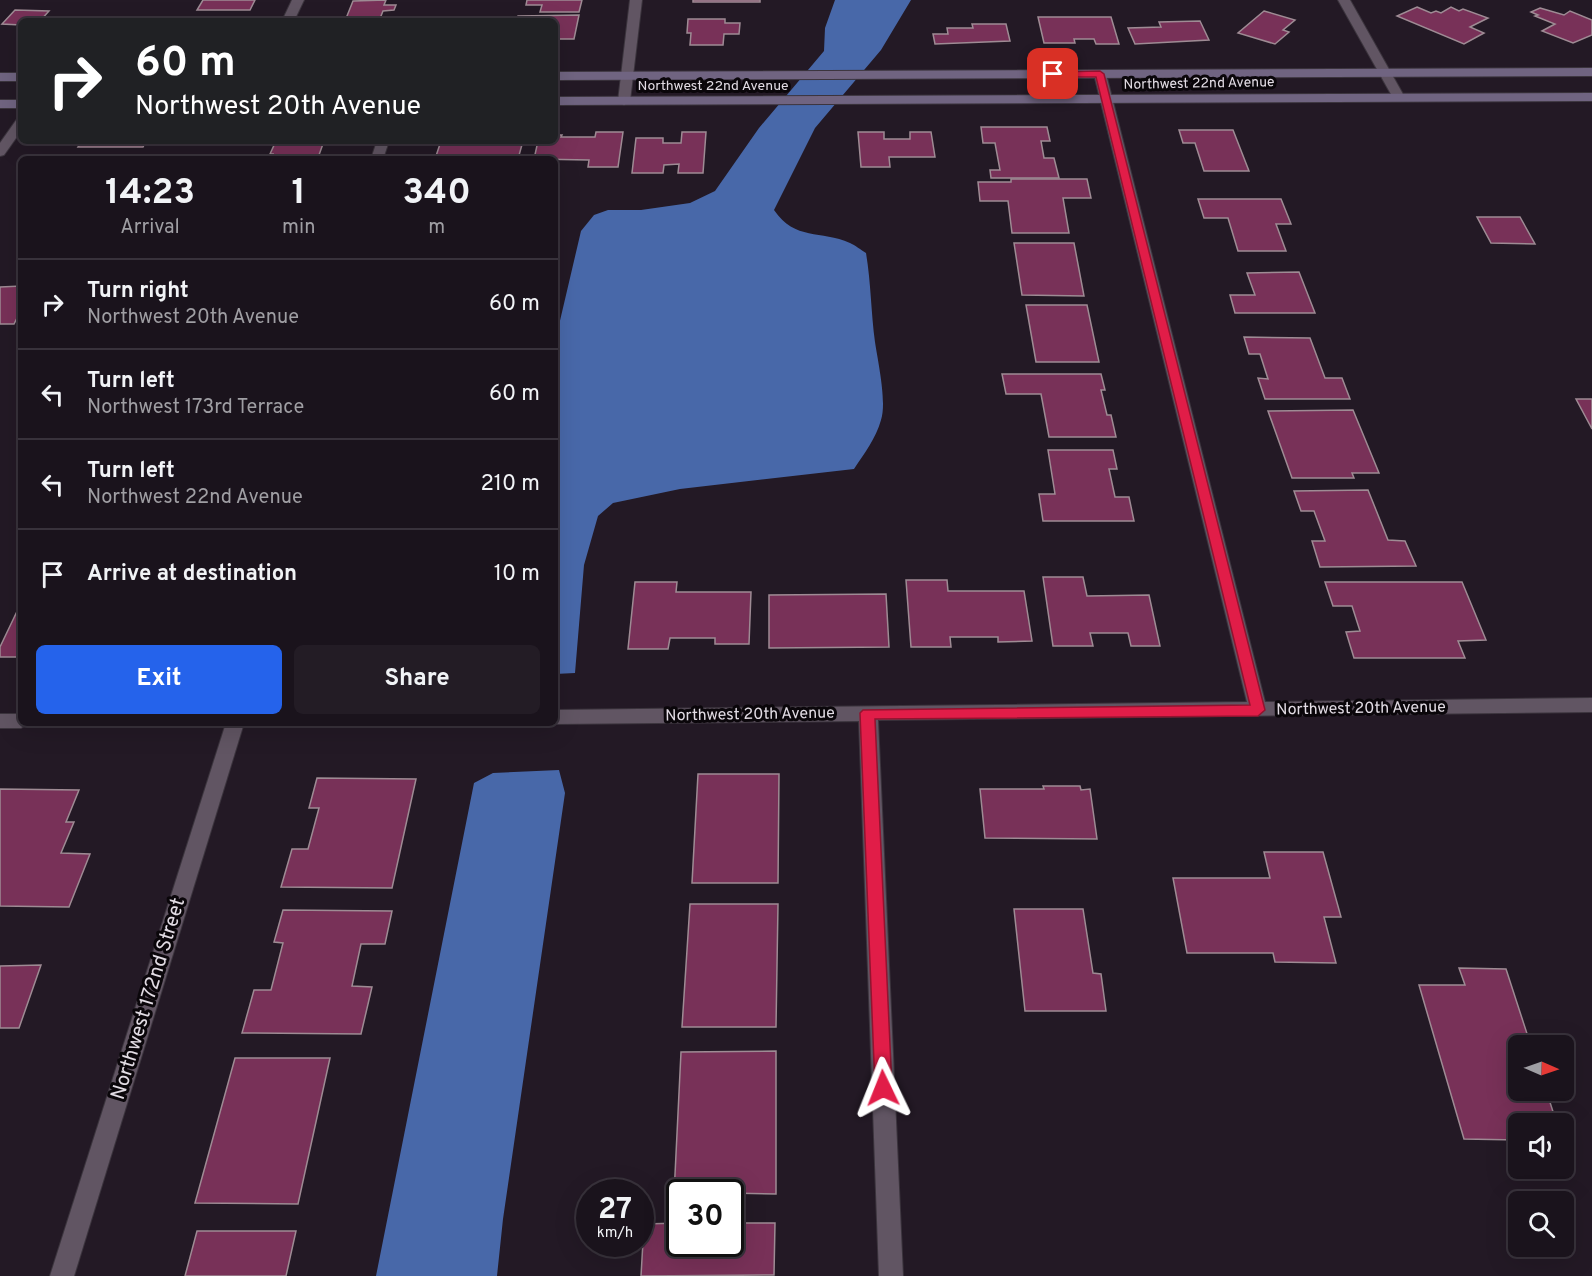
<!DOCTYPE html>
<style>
:root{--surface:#1a131c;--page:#231c25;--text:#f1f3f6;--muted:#9f9ea3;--line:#38323b;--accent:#2563eb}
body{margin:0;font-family:Overpass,sans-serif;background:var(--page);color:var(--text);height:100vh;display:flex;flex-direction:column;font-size:22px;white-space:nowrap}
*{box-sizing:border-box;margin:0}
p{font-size:20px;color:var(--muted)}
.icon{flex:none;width:33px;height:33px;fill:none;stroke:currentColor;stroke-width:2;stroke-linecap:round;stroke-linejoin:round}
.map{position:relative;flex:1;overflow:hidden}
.drawer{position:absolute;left:18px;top:156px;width:540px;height:570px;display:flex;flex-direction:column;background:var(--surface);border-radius:9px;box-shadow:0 6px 24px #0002,0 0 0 2px var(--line)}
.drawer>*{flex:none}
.guide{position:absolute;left:18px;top:18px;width:540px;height:126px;border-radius:9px;box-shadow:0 6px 24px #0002,0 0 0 2px var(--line);background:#202124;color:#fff;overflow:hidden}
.needle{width:39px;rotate:92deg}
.fabs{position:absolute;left:1508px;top:1035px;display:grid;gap:12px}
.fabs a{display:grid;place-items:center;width:66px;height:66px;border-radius:9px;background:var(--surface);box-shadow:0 6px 24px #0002,0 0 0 2px var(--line);font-size:30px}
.speed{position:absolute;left:576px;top:1179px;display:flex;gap:12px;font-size:30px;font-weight:700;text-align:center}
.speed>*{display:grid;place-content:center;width:78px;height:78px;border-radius:50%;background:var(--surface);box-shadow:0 6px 24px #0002,0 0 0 2px var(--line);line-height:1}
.speed small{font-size:15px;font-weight:400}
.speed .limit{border:3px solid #111;border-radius:9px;background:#fff;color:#111}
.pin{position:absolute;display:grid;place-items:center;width:51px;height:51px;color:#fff;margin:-26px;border-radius:12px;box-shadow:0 3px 9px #0006}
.me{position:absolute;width:66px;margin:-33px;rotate:358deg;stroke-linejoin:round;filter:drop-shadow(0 0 4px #0008)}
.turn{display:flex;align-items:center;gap:21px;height:126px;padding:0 18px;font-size:27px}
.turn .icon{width:78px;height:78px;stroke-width:2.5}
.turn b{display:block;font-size:42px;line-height:51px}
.eta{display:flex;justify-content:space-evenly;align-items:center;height:102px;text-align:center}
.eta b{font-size:36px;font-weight:700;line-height:42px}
.primary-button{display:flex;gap:12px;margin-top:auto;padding:12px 18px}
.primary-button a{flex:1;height:69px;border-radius:9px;background:var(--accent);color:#fff;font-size:24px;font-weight:700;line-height:69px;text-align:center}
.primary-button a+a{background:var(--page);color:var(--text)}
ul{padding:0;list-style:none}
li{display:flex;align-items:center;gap:18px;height:90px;padding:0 18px;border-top:2px solid var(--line)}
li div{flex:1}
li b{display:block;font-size:22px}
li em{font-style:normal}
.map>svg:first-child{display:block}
</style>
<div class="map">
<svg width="1592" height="1276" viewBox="0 0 1592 1276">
<rect width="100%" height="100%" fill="#231925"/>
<g fill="#4868a9">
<path d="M835 0H911L881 50 815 128 774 210C795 241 821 230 850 243 855 245 861 250 866 253 871 283 871 312 875 342 878 362 887 402 881 420 876 438 864 454 854 469L680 489 613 503 598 516 584 565 575 673 555 674V342L581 231 594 215 608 210H641L690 203 715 191 759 128 824 51 825 28Z"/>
<path d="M559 770 565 793 503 1219 497 1276H376L474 783 493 773Z"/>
</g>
<g fill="#783158" stroke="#9e8b94" stroke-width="1.5">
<path d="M203 0H255L250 10H197Z"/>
<path d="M386 0 384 5H396L394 10 383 11 379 21H345L353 1Z"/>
<path d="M527 0H582L579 12H540L542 5H526Z"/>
<rect x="693" y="0" width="67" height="2"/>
<path d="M1417 7 1431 13 1436 11 1441 13 1451 7 1459 11 1463 9 1488 18 1470 27 1484 33 1464 44 1397 16Z"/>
<path d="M1540 8 1564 15 1570 11 1592 20V35L1573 43 1542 31 1555 24 1535 16 1538 15 1531 12Z"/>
<path d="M15 10 49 11 40 21H21V25L2 24Z"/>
<path d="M1264 11 1295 20 1283 30 1289 32 1275 44 1238 33Z"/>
<path d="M579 15 574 39H555V21H517L518 16Z"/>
<path d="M163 17H234L231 21H161Z"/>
<path d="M1038 17H1111L1119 44H1096L1094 39H1074L1075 43H1044Z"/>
<path d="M688 19H725V23H740L739 34H724L723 45H690L691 33H687Z"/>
<path d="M1200 21 1209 40 1135 44 1128 28 1161 27 1159 22Z"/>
<path d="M972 24H1006L1010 41 935 44 933 34H948L947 28H973Z"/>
<path d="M981 127H1047L1050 141H1041L1044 158H1054L1059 178H991L990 170H1000L995 143H983Z"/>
<path d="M1179 130H1233L1249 171H1204L1195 143H1183Z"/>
<path d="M596 132H623L618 167H588L589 160 534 159 538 141H555V135H562L561 137H595Z"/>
<path d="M682 132H706L703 173H678L679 164 664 165 663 173H632L636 138H663V143H681Z"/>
<path d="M858 132H884V139H910V132H931L935 157H889L890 167H861Z"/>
<path d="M82 141H146L143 147H78Z"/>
<path d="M276 141H324L319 155H315L313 159H271L273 154H270Z"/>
<path d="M441 141H523L518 159H435Z"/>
<path d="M1011 179H1087L1091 198H1063L1069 233H1012L1008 201H980L978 182H1011Z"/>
<path d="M1198 199H1281L1291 224H1276L1286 251H1238L1228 218H1204Z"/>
<path d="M1477 217H1520L1535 244 1491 243Z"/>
<path d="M1014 243H1074L1084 296 1022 295Z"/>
<path d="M1299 272 1315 313H1235L1230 295H1255L1247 273Z"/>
<path d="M21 286V310L14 324H0V287Z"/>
<path d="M1026 305H1087L1099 362H1036Z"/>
<path d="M1244 337 1310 338 1325 378H1342L1350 399H1265L1258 378 1268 379 1260 354H1249Z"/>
<path d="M1002 374H1101L1105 390H1101L1107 415H1111L1116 437H1049L1041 394H1006Z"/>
<path d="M1576 399H1592V429Z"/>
<path d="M1353 410 1379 473H1352L1354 478H1292L1268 411Z"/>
<path d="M1048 450H1113L1117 469H1109L1115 497H1129L1134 521H1043L1039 494H1055Z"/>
<path d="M1368 490 1388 540 1405 541 1416 566 1320 567 1312 541H1325L1314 511H1301L1294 491Z"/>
<path d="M1043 577H1083L1087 596 1149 595 1160 646H1131L1128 633H1090L1093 646H1053Z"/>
<path d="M906 580H947L948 591H1024L1032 641 998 642V637H950L951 647H911Z"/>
<path d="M635 582H677L676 592H751L749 644H715V638H670L668 649H628Z"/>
<path d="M1325 582H1462L1486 640 1458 641 1465 658H1354L1346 632 1360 631 1352 606H1333Z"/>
<path d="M886 594 889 647 769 648V595Z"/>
<path d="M21 603V657H0V647Z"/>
<path d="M698 774H779L778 883H692Z"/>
<path d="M317 778 416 779 392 888 281 887 292 849H308L319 808H309Z"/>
<path d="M1043 786H1080L1081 790 1090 789 1097 839 985 838 980 789H1044Z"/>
<path d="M0 789 79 790 66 822H74L61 853 90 854 69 907 0 906Z"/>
<path d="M1264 852H1323L1341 917H1324L1336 963 1275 962 1273 953H1187L1173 878H1270Z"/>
<path d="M690 904H778L776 1027H682Z"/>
<path d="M1014 909H1083L1093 973 1101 974 1106 1011H1025Z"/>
<path d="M283 910 392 911 385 944H361L352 986 372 987 361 1034 242 1033 254 990H271L283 943 274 942Z"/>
<path d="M41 965 19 1028H0V966Z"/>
<path d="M1459 968 1506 969 1531 1046H1518V1090H1546L1557 1124H1518V1140L1464 1139 1419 985H1465Z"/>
<path d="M776 1051V1194L680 1192V1195H674L681 1052Z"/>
<path d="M235 1058H330L298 1204 195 1203Z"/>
<path d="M680 1223V1244H730V1223H775L774 1275 641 1276 644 1224Z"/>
<path d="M197 1231H296L286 1276H185Z"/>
</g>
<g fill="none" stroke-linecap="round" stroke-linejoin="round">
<defs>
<g id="minor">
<path d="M292 0H304L294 21H282Z"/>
<path d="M630 0H642L630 101 624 105 618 101Z"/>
<path d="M1338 0H1350L1404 96 1402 99 1398 100 1392 96Z"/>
<path d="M1100 70 1106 74 1265 702 1592 698V712L878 720 903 1276H879L859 721 555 724 551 723H555V710L1247 702 1094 74Z"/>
<path d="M21 118V131L4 155 0 156V143L17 119Z"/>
<path d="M377 141H389L383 159H371Z"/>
<path d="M0 714H21V723H29L21 728H0Z"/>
<path d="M226 723H244L74 1276H50Z"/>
</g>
<g id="secondary">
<path d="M1592 68V76L555 80V72Z"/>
<rect x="0" y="73" width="21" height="8"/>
<path d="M1592 93V101L555 105V97Z"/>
<rect x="0" y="100" width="21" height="8"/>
</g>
</defs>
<use href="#minor" stroke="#3b343d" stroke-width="2"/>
<use href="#secondary" stroke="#3b343d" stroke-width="2"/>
<use href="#minor" fill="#615563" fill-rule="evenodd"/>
<use href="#secondary" fill="#706481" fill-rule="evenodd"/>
</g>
<path fill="#e11d48" stroke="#92132f" stroke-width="1.5" d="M1100 71 1104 74 1265 710 1258 716 875 719 892 1088 889 1094 883 1096 877 1094 875 1088 860 713 863 710 1250 705 1096 77H1053L1049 74 1053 72Z"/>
<g text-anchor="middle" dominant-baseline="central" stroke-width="6" stroke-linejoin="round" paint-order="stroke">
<g font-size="14" fill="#e2dce4" stroke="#0a060a">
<text transform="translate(1199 84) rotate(-1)">Northwest 22nd Avenue</text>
<text x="713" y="86">Northwest 22nd Avenue</text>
</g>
<g font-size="16" fill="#e2dce4" stroke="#0a060a">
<text transform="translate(1361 709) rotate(-1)">Northwest 20th Avenue</text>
<text transform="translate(750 715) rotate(-1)">Northwest 20th Avenue</text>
</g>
<g font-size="20" fill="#e2dce4" stroke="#0a060a">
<text transform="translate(149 999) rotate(-73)">Northwest 172nd Street</text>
</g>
</g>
</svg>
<div class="fabs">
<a><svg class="needle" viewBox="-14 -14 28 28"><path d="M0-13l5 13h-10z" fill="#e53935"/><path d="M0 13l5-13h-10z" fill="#9f9ea3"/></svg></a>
<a><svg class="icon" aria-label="sound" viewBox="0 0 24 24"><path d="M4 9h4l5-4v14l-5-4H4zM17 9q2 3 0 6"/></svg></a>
<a><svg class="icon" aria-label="search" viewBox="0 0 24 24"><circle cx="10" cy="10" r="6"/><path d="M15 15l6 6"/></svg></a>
</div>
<div class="speed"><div>27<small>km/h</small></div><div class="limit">30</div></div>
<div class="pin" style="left:1053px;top:74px;background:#d93025"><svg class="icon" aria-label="arrive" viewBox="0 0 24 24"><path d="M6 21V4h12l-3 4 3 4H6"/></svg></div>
<svg class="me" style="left:883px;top:1088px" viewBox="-20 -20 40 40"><path d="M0-17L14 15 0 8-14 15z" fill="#e11d48" stroke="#fff" stroke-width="4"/></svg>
<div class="guide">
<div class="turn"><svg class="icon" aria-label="right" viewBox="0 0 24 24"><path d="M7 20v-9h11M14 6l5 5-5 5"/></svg><div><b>60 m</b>Northwest 20th Avenue</div></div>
</div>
<section class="drawer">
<div class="eta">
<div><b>14:23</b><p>Arrival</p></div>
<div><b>1</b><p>min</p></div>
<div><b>340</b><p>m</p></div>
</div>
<ul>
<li><svg class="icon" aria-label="right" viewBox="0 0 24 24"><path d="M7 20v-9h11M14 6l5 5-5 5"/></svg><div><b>Turn right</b><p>Northwest 20th Avenue</p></div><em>60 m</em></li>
<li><svg class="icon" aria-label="left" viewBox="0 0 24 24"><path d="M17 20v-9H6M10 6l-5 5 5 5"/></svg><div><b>Turn left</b><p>Northwest 173rd Terrace</p></div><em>60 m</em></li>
<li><svg class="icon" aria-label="left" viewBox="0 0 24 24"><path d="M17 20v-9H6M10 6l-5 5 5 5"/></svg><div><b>Turn left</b><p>Northwest 22nd Avenue</p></div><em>210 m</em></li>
<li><svg class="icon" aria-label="arrive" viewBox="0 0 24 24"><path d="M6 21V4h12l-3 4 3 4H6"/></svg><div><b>Arrive at destination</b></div><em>10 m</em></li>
</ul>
<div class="primary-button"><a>Exit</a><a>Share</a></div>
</section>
</div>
